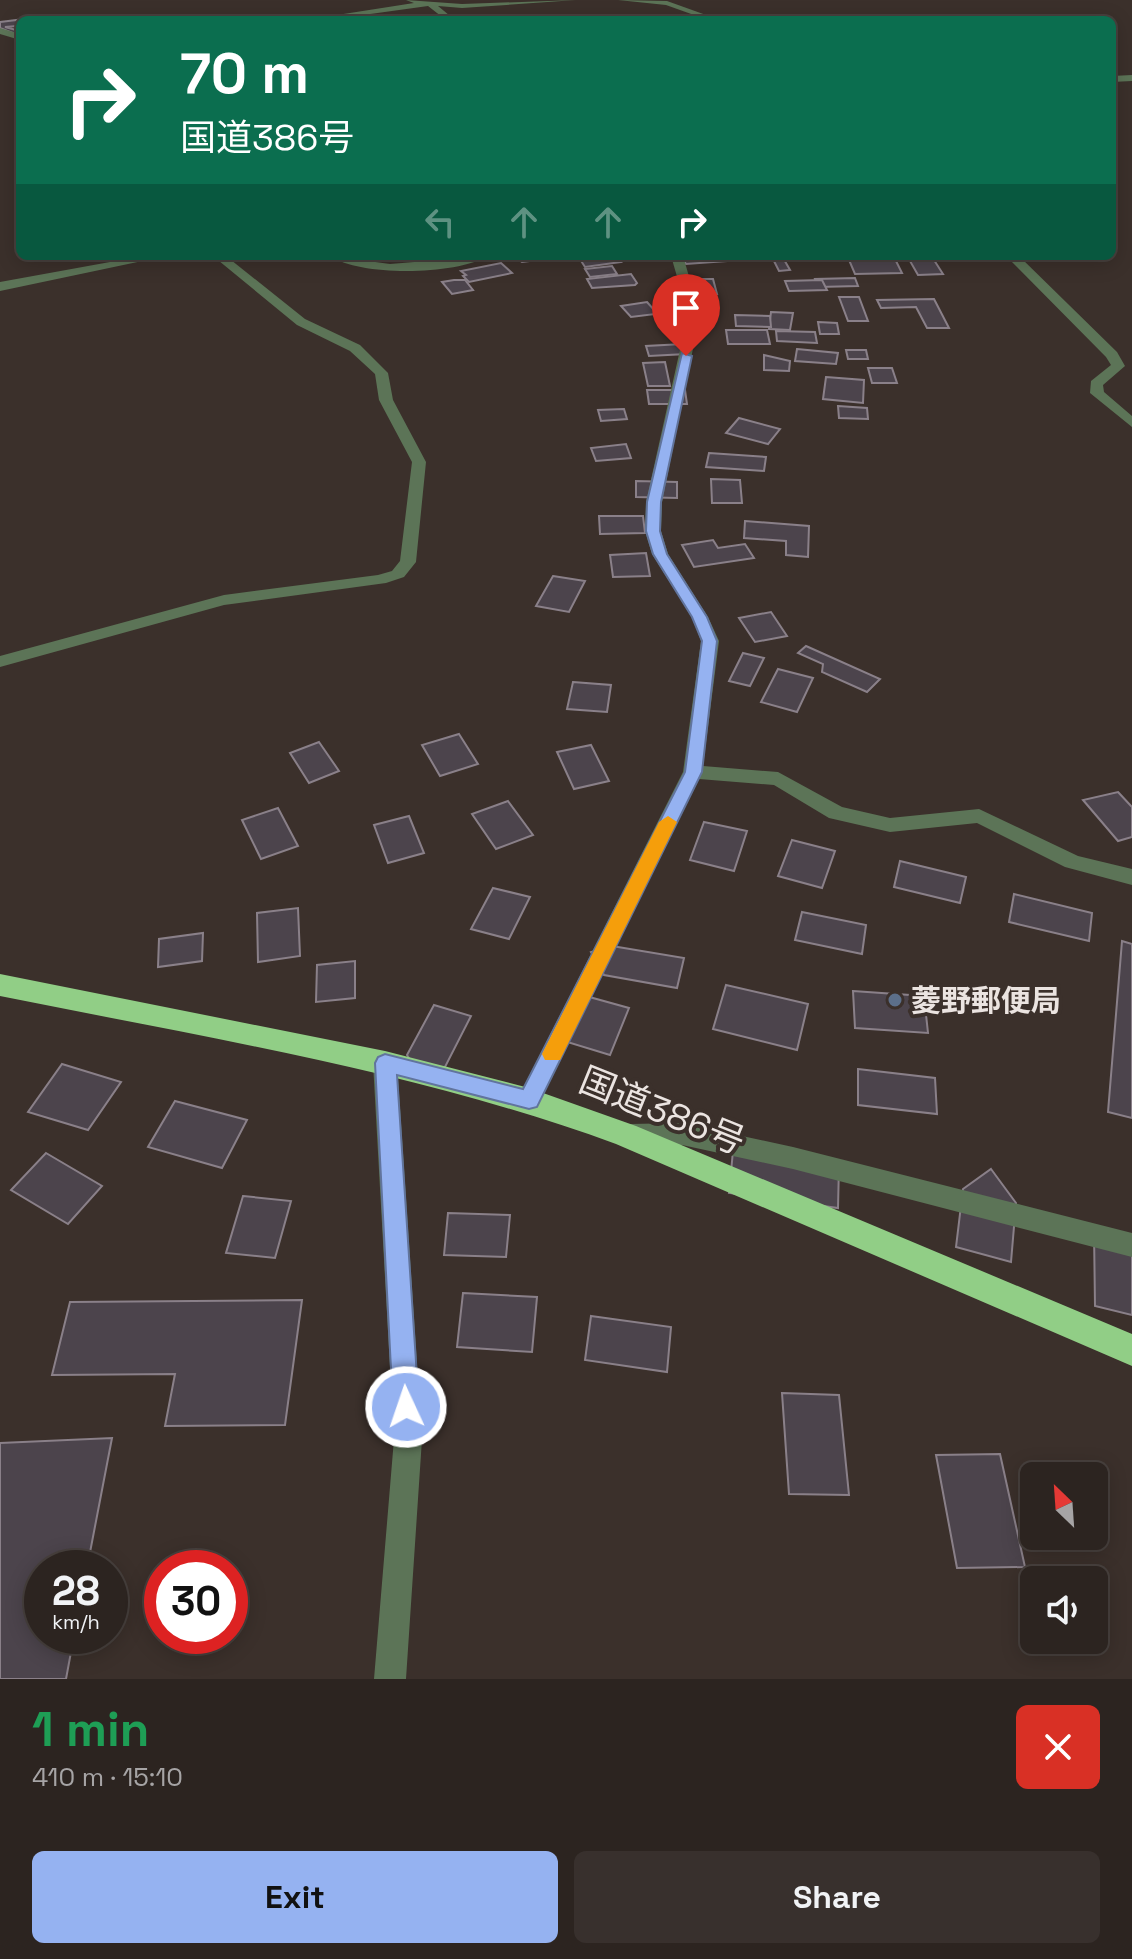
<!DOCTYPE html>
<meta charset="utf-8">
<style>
:root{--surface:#2c2420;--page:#38302d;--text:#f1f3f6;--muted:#a6a4a5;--line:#48413e;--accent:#95b2f1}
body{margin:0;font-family:"Space Grotesk","Noto Sans JP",sans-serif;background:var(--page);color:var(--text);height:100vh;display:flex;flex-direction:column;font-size:30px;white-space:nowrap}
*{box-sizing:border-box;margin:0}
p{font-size:26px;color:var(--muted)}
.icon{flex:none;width:44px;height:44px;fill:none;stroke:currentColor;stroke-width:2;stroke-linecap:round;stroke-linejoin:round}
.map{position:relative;height:1679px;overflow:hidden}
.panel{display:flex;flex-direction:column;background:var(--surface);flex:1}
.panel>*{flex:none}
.top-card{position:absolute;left:16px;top:16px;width:1100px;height:244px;border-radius:12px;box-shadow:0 4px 20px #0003,0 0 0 2px var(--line);background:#0b6e4f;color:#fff;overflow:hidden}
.needle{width:52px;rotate:335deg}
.controls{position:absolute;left:1020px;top:1462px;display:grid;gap:16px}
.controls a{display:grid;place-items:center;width:88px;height:88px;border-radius:12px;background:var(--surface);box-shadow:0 4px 20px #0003,0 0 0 2px var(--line);font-size:40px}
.speed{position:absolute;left:24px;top:1550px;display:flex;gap:16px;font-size:40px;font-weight:700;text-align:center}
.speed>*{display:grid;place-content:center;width:104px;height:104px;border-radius:50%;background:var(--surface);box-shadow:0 4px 20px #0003,0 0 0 2px var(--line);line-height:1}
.speed small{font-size:20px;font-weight:400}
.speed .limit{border:12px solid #d22;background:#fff;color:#111}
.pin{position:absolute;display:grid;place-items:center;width:68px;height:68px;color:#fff;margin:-82px -34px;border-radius:50% 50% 50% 0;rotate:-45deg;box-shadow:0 0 8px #0007}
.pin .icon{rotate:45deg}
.me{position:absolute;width:88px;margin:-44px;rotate:357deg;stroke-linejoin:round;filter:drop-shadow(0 0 6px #0008)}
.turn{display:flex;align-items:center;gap:28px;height:168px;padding:0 32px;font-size:36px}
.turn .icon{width:104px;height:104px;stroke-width:2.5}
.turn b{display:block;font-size:56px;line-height:68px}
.lanes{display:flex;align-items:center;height:76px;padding:0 32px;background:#0003;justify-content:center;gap:40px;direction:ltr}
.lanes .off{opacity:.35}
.round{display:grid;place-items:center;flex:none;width:84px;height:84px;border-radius:12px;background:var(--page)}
.overview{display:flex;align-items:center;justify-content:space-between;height:136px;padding:0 32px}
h1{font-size:48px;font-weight:700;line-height:60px;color:#1e9e55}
.cta{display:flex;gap:16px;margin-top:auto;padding:16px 32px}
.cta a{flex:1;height:92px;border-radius:12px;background:var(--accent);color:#111;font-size:32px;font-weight:700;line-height:92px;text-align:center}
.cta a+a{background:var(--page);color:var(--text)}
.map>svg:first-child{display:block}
</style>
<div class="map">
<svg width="1132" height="1679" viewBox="0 0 1132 1679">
<rect width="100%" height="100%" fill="#3b302b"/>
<g fill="#4c444c" stroke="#8a8089" stroke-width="2">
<path d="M25 19 17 26 5 27 20 31V36L0 28V22Z"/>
<path d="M570 256 522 262 515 257 519 256Z"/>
<path d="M578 256H625L617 257 621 262 585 267Z"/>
<path d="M681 256H738L740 260 686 264Z"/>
<path d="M782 256 790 270 779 271 772 257Z"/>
<path d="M895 259 902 273 855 274 849 260Z"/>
<path d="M934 260 943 274 918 275 910 261Z"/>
<path d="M501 263 512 273 469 282 463 276 466 275 461 271Z"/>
<path d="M612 266 617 274 590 277 585 269Z"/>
<path d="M631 274 637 283 635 285 592 288 587 279Z"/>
<path d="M855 278 858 286 818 287 815 279Z"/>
<path d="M689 279H713L717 294H692Z"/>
<path d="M454 280H465L473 290 452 294 442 282Z"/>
<path d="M822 280 827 290 789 291 785 281Z"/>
<path d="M839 297H859L868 321H848Z"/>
<path d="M934 299 949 328H927L916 307 881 308 877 300Z"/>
<path d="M647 302 654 310 674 307 684 317 662 321 655 314 631 317 621 306Z"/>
<path d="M771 312 793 313 790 330 769 329Z"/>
<path d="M735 315 770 316 771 327 736 326Z"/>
<path d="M818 322 837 323 839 334H820Z"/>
<path d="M726 330H767L770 344H728Z"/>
<path d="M776 331 815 332 817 343 777 341Z"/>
<path d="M683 344 686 354 649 356 646 346Z"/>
<path d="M797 349 838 353 836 364 795 361Z"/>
<path d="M846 350H866L868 359H848Z"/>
<path d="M764 355 790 361 789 371 764 370Z"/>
<path d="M665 362 670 386H648L643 363Z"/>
<path d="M868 368H892L897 383H872Z"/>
<path d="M826 377 864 380 863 403 823 399Z"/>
<path d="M647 390H685L687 404H649Z"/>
<path d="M838 406 867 408 868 419 839 418Z"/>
<path d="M624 409 627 419 601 421 598 410Z"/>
<path d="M739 418 780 429 768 444 726 433Z"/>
<path d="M626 444 631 458 596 461 591 448Z"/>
<path d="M709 453 766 457 764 471 706 467Z"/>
<path d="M711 479 740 480 742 503H712Z"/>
<path d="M636 481 677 482V498L636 497Z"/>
<path d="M599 516H643L645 533 600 534Z"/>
<path d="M745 521 809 526 808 557 786 555V541L744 538Z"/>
<path d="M713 540 718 548 745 544 754 558 694 567 682 545Z"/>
<path d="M646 553 650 576 613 577 610 555Z"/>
<path d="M553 576 585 581 569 612 536 606Z"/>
<path d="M771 612 787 636 755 642 739 618Z"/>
<path d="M806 646 880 679 867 692 822 672 823 664 798 653Z"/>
<path d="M743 653 764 658 750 686 729 681Z"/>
<path d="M778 669 813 678 797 712 761 702Z"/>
<path d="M573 682 611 685 607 712 567 709Z"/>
<path d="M459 734 478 764 440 776 422 745Z"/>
<path d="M319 742 339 771 309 783 290 753Z"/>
<path d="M591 745 609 781 574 789 557 752Z"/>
<path d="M1118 792 1132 807V837L1118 841 1083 800Z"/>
<path d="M508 801 533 835 496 849 472 814Z"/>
<path d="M278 808 298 846 261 859 242 820Z"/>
<path d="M409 816 424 853 388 863 374 825Z"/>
<path d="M704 822 747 831 734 871 690 860Z"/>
<path d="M792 840 835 851 822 888 778 876Z"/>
<path d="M900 861 966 877 960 903 894 887Z"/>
<path d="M493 888 530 897 509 939 471 929Z"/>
<path d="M1014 894 1092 913 1089 941 1009 922Z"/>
<path d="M298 908 300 956 258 962 257 913Z"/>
<path d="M802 912 866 925 862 954 795 940Z"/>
<path d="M203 933 202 961 158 967 159 939Z"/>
<path d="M1122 941 1132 944V1118L1108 1112Z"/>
<path d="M612 946 684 958 677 988 604 975 591 952Z"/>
<path d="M355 961V998L316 1002 317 965Z"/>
<path d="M726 985 808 1004 797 1050 713 1029Z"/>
<path d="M853 991 924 996 928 1033 855 1028Z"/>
<path d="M575 993 629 1008 610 1055 554 1038Z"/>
<path d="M434 1005 471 1016 445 1067 419 1075 407 1055Z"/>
<path d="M62 1064 121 1082 88 1130 28 1112Z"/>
<path d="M858 1069 935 1078 937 1114 858 1105Z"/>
<path d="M175 1101 247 1120 222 1168 148 1147Z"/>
<path d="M733 1151 839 1165 838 1208 729 1193Z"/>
<path d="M46 1153 102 1186 68 1224 11 1190Z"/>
<path d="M991 1169 1016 1203 1011 1262 956 1247 963 1189Z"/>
<path d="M243 1196 291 1201 275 1258 226 1253Z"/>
<path d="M448 1213 510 1215 506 1257 444 1255Z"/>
<path d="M1094 1231 1132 1239V1315L1095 1306Z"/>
<path d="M463 1293 537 1297 532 1352 457 1347Z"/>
<path d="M302 1300 285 1425 165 1426 175 1374 52 1375 70 1302Z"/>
<path d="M591 1316 671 1327 667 1372 585 1360Z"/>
<path d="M782 1393 839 1395 849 1495 789 1494Z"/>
<path d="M112 1438 87 1568H42V1636H74L66 1679H0V1443Z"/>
<path d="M1000 1454 1025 1567 957 1568 936 1455Z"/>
</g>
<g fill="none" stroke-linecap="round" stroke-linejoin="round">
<g fill="#5c7457" fill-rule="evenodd">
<path d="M406 0 462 4 576 0 462 8 438 6 455 20H446L428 6 327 20H305L414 3Z"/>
<path d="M618 0 667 1 720 20H708L666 5Z"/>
<path d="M0 28 20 34V40L0 34Z"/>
<path d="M1132 75V81L1112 82V76Z"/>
<path d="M143 256H166L0 291V282Z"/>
<path d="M213 256H226L305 319 360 345 388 373 393 400 426 462 416 562 404 577 386 583 224 605 0 667V656L224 595 378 575 392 571 400 561 412 462 379 400 375 374 350 351 297 325Z"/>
<path d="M331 256 390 264 487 256C458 275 359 277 331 256Z"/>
<path d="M671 256H683L700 314 662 502 661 531 668 554 708 617 719 641 703 766 778 772 842 807 890 818 979 809 1078 856 1132 869V885L1065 867 977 823 890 832 829 818 774 785 699 779 537 1107 529 1110 521 1107 517 1100 683 772 701 641 692 617 652 554 645 531 646 502 688 314Z"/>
<path d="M1006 256H1019L1117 352 1125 366 1103 385 1104 392 1132 416V427L1090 393 1091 381 1111 365 1106 357Z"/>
<path d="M385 1053 393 1056 397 1063 422 1439 406 1679H374L394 1439 373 1063 377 1056Z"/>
<path d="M682 1123 793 1147 1132 1233V1257L793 1169 682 1145 630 1146 621 1142 618 1135 621 1128 630 1124Z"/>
</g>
<path fill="#91ce86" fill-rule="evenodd" d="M0 974 385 1051 529 1088 636 1126 1132 1334V1366L616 1144C417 1071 207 1038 0 996Z"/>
</g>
<path fill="#95b2f1" stroke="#61749d" stroke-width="2" d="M682 353 692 356 661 502 660 531 667 554 707 617 717 641 702 772 537 1107 529 1109 397 1075 419 1407 415 1416 406 1420 397 1416 393 1407 375 1063 378 1057 385 1054 523 1089 685 772 702 641 692 617 653 554 646 531 647 502Z"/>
<path fill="#f59e0b" d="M668 816 677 822 560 1060H545L542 1054 545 1048 659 822Z"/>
<circle fill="#5c6f8a" stroke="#3b302b" stroke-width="3" cx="895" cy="1000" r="8"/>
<g text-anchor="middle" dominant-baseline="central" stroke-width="8" stroke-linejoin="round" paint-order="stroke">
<g font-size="30" font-weight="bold" fill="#ebe4e1" stroke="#3b302b" text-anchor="start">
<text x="911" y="1000">菱野郵便局</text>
</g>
<g font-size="36" fill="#ebe4e1" stroke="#3b302b">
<text transform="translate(662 1111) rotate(22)">国道386号</text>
</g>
</g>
</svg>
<div class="controls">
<a><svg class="needle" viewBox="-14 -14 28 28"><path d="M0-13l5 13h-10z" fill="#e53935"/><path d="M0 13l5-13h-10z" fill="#a6a4a5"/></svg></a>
<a><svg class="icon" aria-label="sound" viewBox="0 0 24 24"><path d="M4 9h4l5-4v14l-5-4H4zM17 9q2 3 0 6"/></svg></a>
</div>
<div class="speed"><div>28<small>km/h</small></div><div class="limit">30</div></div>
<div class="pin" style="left:686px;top:356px;background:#d93025"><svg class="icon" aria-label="arrive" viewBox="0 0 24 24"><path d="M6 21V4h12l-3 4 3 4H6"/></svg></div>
<svg class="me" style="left:406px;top:1407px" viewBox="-20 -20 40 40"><circle r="17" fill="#95b2f1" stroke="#fff" stroke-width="3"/><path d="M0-11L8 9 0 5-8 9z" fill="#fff"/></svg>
<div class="top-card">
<div class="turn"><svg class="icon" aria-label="right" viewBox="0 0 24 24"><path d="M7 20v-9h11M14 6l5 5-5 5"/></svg><div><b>70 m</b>国道386号</div></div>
<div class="lanes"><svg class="icon off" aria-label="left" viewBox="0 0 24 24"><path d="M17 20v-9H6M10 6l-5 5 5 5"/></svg><svg class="icon off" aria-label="ahead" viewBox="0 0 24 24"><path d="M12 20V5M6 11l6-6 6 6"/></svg><svg class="icon off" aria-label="ahead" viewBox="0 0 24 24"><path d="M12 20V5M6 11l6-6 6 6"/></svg><svg class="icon" aria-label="right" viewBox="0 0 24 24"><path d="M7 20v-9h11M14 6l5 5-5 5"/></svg></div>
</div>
</div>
<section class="panel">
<div class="overview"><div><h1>1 min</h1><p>410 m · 15:10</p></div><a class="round" style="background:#d93025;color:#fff"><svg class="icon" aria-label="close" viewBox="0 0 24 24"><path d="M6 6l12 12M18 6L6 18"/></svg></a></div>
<div class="cta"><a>Exit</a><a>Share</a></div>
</section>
